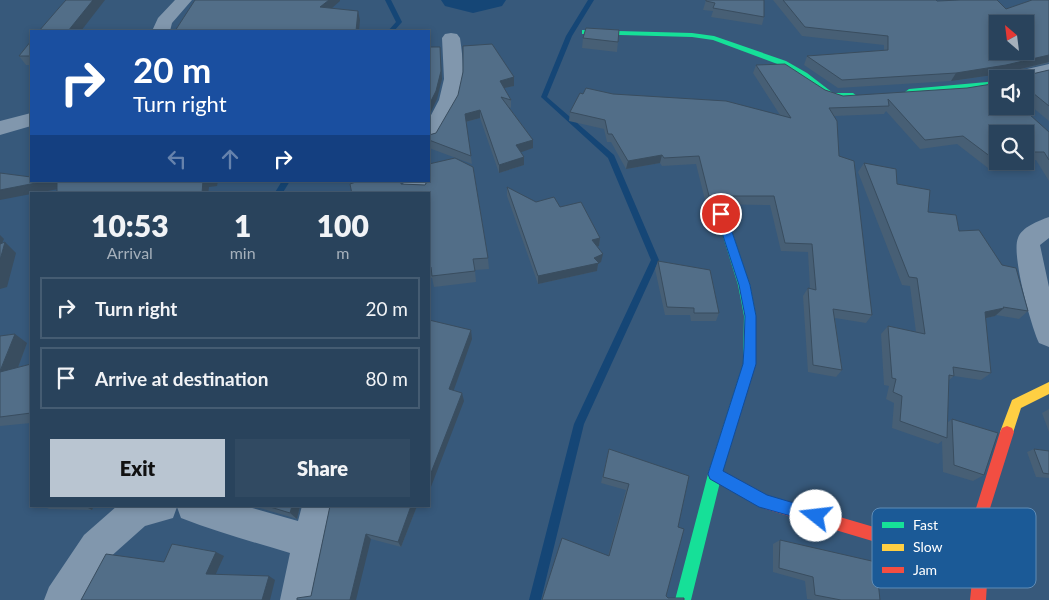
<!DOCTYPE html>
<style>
:root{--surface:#29435c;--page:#314a62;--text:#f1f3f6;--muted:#a5b0bb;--line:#455c72;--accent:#b9c5d1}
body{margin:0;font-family:Lato,sans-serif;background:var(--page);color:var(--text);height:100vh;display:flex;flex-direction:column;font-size:19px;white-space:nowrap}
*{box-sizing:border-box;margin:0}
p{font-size:16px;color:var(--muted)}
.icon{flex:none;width:28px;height:28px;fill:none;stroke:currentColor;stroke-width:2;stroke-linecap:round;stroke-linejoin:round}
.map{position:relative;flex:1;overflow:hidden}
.sheet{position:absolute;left:30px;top:192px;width:400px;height:315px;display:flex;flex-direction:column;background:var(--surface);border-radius:0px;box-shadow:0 2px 8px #0003,0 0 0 1px var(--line)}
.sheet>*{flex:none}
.top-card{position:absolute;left:30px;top:30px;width:400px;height:152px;border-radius:0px;box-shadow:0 2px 8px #0003,0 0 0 1px var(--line);background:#1a4fa0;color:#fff;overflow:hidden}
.needle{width:32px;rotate:332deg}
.buttons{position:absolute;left:989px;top:15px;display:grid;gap:10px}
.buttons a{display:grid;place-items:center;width:45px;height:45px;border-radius:0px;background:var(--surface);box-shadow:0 2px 8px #0003,0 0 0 1px var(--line);font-size:25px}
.pin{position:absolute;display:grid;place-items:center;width:42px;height:42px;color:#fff;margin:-21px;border:2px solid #fff;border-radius:50%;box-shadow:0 1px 5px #0007}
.me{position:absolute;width:55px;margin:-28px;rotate:286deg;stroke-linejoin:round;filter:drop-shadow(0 0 4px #0008)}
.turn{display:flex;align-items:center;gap:18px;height:105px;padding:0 20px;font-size:22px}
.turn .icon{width:65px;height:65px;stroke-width:2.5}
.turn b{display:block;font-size:35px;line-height:42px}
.lanes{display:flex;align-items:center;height:48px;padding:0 20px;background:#0003;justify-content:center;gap:25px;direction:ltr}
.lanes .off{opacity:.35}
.eta{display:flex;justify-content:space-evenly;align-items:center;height:85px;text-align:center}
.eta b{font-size:30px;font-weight:800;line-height:35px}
.primary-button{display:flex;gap:10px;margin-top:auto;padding:10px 20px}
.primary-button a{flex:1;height:58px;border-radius:0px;background:var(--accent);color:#111;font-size:20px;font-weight:800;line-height:58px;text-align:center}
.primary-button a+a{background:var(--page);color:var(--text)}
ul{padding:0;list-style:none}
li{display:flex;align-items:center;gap:15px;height:62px;margin:0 10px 8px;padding:0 10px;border:2px solid var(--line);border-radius:0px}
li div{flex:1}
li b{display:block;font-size:19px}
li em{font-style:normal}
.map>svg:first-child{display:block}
</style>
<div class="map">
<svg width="1049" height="600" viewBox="0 0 1049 600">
<rect width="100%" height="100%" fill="#37597b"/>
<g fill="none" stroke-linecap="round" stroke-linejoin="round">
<g fill="#154676" fill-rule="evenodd">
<path d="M385 0H391L402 22 394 31H388L396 22Z"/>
<path d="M588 0H594L572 36 547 97 614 155 659 260 584 424 541 600H529L574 424 651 260 608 158 541 97 566 36Z"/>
<path d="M282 181H290L282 194H274Z"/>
</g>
<path fill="#154676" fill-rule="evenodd" d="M441 0H506L502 6 473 13 445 6Z"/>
<g fill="#8197ad" fill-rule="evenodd">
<path d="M175 0H192L172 23 170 31H152L158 18Z"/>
<path d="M451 33 457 34 460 38C467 84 462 101 436 140L429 142V119L439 100 444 79 442 38 445 34Z"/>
<path d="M1049 64V76L1025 81V79H999L1001 75Z"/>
<path d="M31 113V126L0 135V121Z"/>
<path d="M403 181H425L427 194H405Z"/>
<path d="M1049 217V238L1040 245 1049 287V347L1039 343C1031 326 1011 254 1018 238 1022 227 1038 221 1049 217Z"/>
<path d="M117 506H245L298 521 302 506H335L326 541 316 600H280L290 553C253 542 217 532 181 518L177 507 173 518 145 526 108 559 83 600H44L49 587 84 535Z"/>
</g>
<g fill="#16e098" fill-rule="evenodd">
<path d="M582 30 692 33 714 36 786 61 807 73 833 93H853L857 96 853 99 828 97 801 77 780 65 713 40 692 37 585 34H582Z"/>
<path d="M998 79V84L988 86 909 95 905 92 909 89 987 82Z"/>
<path d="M721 210 726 214 750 285 756 316 755 364 722 474 691 600H675L708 474 743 364 744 316 738 285 716 214Z"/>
</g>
<path fill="#ffcf43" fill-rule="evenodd" d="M1049 382V394L1021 408 1012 436 1007 438 1002 436 1000 432 1012 400Z"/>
<path fill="#f24e42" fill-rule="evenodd" d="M1007 426 1012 428 1014 432 986 521 988 566 986 600H970L973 571 765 509 710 479 708 474 710 469 715 467 768 496 973 556 972 521 1000 432 1002 428Z"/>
</g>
<g fill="#475f75">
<path d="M706 0 764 17 762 25 711 17 713 11 703 10Z"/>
<path d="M773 0H936L937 1 1006 9 1049 0V63L1000 74 951 81 838 88 804 65 807 56 884 50V45L802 36Z"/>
<path d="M619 30 617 52 582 48 583 38Z"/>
<path d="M31 41V65H26L19 56Z"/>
<path d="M756 65 825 90 843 96 998 106 1049 132V181L1036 160H1025V134L998 161H1009L988 168 957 144 920 149 886 111 884 114 834 116 839 156 872 315 866 323 835 318 842 370 836 377 808 372 803 296 808 288 810 289 808 252 781 251 770 205 706 204 696 164 662 166 660 163 626 169 611 142H607L604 129 569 121 570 112 583 94H613L780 115 753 73Z"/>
<path d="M1049 70V121L1026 102H1025V79H1001L1006 73 1032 74Z"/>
<path d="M514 77V86L504 88 511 100V108L509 107 533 140V148L520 152 524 157V165L499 173 480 118 466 122 472 164 429 148V135L436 133Z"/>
<path d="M455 158 473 167 488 258 489 269 475 270 476 282 434 287 432 278H429V194H352L350 184 359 181H401L402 184 425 185 427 183V181H429V164Z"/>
<path d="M864 163 897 184 928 212 959 231 1028 311 1019 319 996 315 995 316 986 318 991 373 981 380 954 376 948 381V422L952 419 984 475 973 481 943 472 942 441 938 444 892 428 894 403 886 399 889 386 884 385 881 334 888 326 916 332 910 286 902 285 858 172Z"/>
<path d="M507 187 536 202 560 207 600 238 599 246 597 247 601 262 598 264 597 271 538 284 507 196Z"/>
<path d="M658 261 719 313 716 321H691L690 315H665L655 269Z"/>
<path d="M0 336 27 343 18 367 31 364V423L0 426Z"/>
<path d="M1049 409V432L1042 413Z"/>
<path d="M609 449 678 527 542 600 608 556 626 490 601 483Z"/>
<path d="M1034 449 1049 451V478L1036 477 1027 452Z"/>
<path d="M43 506H94L92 510 49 509Z"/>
<path d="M253 506H300L297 519Z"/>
<path d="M330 506H417L401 547 371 539 311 596Z"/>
<path d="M780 540 880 600H813L807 599 805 581 773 572V544Z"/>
</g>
<g fill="#394d5f">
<path d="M93 0H105L81 31H68Z"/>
<path d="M329 0H340V1L323 16 320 7Z"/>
<path d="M358 11 360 20 359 31H356Z"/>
<path d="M440 47 442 79 437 99 429 116V105Z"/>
<path d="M1049 55V62L1000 74 951 81 956 73Z"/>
<path d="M514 77V86L500 89V81Z"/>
<path d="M480 110V118L465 122V114Z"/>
<path d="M533 140V148L516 154V145Z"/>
<path d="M662 155 660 163 626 169 628 161Z"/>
<path d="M524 157V165L499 173V165Z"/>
<path d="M998 159V161H1009L988 168 995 160Z"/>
<path d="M46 181H58L64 188 31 194 0 200V190Z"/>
<path d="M203 181H218L217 186 209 187 208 194H198Z"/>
<path d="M0 235 4 239 0 248Z"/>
<path d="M600 238 599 246 591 249 592 240Z"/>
<path d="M5 242 16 253 7 287 0 289V260Z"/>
<path d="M603 254 601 262 598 264 597 271 538 284V276Z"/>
<path d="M1004 308 995 316 977 320 985 312Z"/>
<path d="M471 330 472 339 451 398 449 389Z"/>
<path d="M15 334 27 343 13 381 0 372Z"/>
<path d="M462 393 464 401 429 492V478Z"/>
<path d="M84 506H94L92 510Z"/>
<path d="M292 506H300L297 519 290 513Z"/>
<path d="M411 506H417L401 547 398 542Z"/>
<path d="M366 534 371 539 356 600H350Z"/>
<path d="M216 552 224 556 214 578 206 574Z"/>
<path d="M269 576 275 580 270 600H262Z"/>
</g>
<g fill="#526e88" stroke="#394d5f" fill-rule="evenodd">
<path d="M66 0H93L68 31H39L58 9Z"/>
<path d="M195 0H329L320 7 358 11 356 31H175Z"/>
<path d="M706 0H764V17L713 8 715 3 706 1Z"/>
<path d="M783 0H936L937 1 960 0H997L1006 9 1032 0H1049V55L1006 65 956 73 842 80 807 56 888 50V36L805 27ZM998 24H1025V51H998Z"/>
<path d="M586 28 619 30 618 42 583 38Z"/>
<path d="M31 41V56H19Z"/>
<path d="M492 44 514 77 500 81 511 100 501 97 533 140 516 145 524 157 499 165 480 110 465 114 471 156 429 140V135L436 133 458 95 463 72V46Z"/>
<path d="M429 47H440L441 71 436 91 429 105Z"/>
<path d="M785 64 825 90 843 96 967 88 998 83V106H1020L1049 132V160L1044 152H1025V134H998V159L995 160 963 136 925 140 888 99 889 106 829 108 837 121 839 156 854 161 872 315 833 309 842 370 813 365 808 288 816 290 812 244 785 243 774 196H709L699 156 664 158 662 155 628 161 612 134H608L605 120 570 112 580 93 583 94 586 88 613 94 726 101 791 118 756 65Z"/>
<path d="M1049 70V106L1033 93H1030V96H1025V79H1005L1006 73H1030L1032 74Z"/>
<path d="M455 158 473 167 488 258 473 259 475 271 432 276 431 267H429V194H352L350 184 359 181H401V184L425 185 427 182V181H429V164Z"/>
<path d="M864 163 896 169 897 184 930 190 928 212 956 215 959 231 979 230 1002 265 1016 268 1028 311 1003 307 1004 308 985 312 991 373 953 367 954 376 949 375 947 438 900 421 902 396 893 392 896 379 892 378 888 326 925 334 917 278 909 277Z"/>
<path d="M0 173 31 177V181H46L0 190Z"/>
<path d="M57 181H203L202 193 198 194H57Z"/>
<path d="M507 187 536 202 554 197 560 207 581 202 600 238 592 240 603 254 594 258 599 263 538 276Z"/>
<path d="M5 242 0 260V244Z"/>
<path d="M658 261 710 270 719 313H694V308L667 307Z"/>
<path d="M429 320 471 330 449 389 462 393 429 478Z"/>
<path d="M15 334 0 371V336Z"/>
<path d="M31 364V413L0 417V372Z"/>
<path d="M952 419 998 433 984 475 954 465Z"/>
<path d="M609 449 689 476 678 527 684 529 666 596 668 598H684V600H542L562 538 609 556 629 484 603 477Z"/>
<path d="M1034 449 1049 451V474L1043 473Z"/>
<path d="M267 506H292L290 513Z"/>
<path d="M330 506H411L398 542 366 534 350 600H297V598L311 596Z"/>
<path d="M780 540 876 562 880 600H841L815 595 813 577 779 568Z"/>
<path d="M172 544 216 552 206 574 269 576 262 600H81L106 554 164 562Z"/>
</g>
<path fill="#1a73e8" stroke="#114b97" d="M721 211 726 214 750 285 756 316V364L723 471 767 495 821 511 823 516 821 521 816 523 759 507 710 479 708 474 743 364 744 348 745 316 739 285 716 214Z"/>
<rect x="872" y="508" width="164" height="80" rx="8" fill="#1b5a97" stroke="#5f8cb6" stroke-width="1"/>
<rect x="882" y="522" width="22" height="6" fill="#16e098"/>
<rect x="882" y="544" width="22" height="7" fill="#ffcf43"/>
<rect x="882" y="567" width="22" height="6" fill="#f24e42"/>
<g font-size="14" fill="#fff">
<text x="913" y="530">Fast</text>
<text x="913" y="552">Slow</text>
<text x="913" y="575">Jam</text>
</g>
</svg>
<div class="buttons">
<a><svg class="needle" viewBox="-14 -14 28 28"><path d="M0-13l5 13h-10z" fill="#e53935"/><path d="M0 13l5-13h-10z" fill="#a5b0bb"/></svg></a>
<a><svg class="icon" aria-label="sound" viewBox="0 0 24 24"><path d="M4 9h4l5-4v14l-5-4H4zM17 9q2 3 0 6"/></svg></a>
<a><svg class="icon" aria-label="search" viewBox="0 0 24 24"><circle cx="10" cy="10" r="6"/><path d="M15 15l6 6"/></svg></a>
</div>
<div class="pin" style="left:721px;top:214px;background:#d93025"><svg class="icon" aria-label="arrive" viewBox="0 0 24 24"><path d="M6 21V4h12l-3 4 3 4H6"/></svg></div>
<svg class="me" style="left:816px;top:516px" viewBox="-20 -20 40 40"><circle r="19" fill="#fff"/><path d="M0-13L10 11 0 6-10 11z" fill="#1a73e8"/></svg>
<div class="top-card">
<div class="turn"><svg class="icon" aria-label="right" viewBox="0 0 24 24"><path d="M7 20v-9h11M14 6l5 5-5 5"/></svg><div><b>20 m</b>Turn right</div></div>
<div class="lanes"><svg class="icon off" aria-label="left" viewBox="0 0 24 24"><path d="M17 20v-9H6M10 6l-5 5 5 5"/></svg><svg class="icon off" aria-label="ahead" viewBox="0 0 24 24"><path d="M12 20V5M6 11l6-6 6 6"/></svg><svg class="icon" aria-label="right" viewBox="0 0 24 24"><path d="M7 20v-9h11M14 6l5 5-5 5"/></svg></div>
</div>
<section class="sheet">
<div class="eta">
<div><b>10:53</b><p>Arrival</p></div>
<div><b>1</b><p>min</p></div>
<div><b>100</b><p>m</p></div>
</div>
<ul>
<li><svg class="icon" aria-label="right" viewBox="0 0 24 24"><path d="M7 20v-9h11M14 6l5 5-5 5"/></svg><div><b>Turn right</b></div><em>20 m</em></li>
<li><svg class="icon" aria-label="arrive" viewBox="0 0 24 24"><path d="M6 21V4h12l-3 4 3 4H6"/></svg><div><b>Arrive at destination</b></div><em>80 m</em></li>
</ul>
<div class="primary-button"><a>Exit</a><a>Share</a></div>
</section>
</div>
